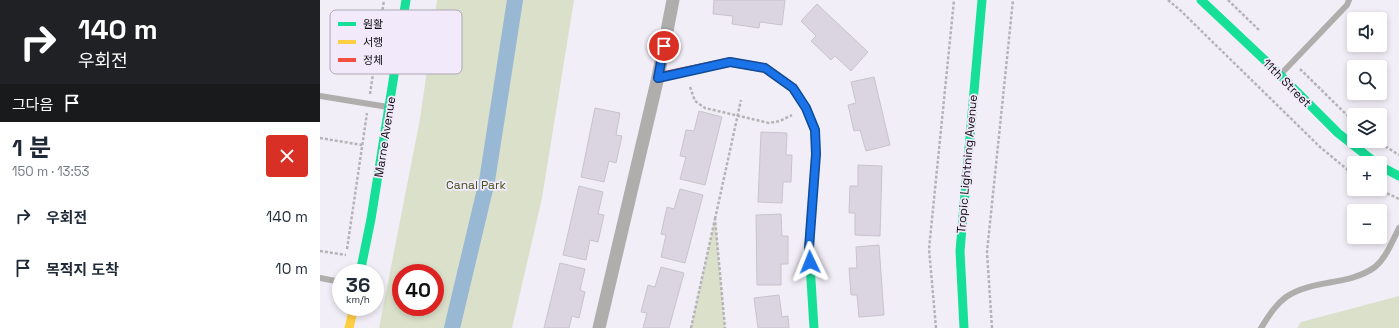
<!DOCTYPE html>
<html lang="ko">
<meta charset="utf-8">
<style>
:root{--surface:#fff;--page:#f6f6f7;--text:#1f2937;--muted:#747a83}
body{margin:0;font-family:"Space Grotesk","Noto Sans KR",sans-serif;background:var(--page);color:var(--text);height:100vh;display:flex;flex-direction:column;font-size:15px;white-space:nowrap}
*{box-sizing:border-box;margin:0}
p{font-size:13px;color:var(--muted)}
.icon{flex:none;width:22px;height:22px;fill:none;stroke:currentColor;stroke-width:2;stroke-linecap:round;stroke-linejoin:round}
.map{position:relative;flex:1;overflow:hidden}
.side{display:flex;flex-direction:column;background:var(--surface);width:320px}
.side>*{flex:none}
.hud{background:#202124;color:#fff;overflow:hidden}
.fabs{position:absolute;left:1027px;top:12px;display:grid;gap:8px}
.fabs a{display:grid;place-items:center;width:40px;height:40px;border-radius:4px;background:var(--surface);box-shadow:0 2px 6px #0003;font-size:20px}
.speed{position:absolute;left:12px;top:264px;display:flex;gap:8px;font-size:20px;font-weight:700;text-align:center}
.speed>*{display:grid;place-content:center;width:52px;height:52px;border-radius:50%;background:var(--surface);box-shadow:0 2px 6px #0003;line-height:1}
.speed small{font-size:10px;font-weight:400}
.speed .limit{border:6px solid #d22;background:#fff;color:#111}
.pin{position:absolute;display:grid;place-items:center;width:34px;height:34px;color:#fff;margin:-17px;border:2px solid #fff;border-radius:50%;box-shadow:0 1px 4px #0007}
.me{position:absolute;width:44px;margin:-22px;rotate:358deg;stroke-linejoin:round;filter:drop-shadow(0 0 3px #0008)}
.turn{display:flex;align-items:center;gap:14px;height:84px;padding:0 12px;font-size:18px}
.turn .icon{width:52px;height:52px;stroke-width:2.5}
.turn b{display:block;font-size:28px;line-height:34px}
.then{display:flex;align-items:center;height:38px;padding:0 12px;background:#0003;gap:8px;font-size:15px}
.round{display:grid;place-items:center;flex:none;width:42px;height:42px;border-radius:4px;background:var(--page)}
.summary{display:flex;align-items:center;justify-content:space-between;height:68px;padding:0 12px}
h1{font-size:24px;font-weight:700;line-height:30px}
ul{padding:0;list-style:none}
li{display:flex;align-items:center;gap:12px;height:52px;padding:0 12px}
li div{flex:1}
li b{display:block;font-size:15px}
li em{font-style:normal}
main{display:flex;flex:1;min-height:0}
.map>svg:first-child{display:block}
</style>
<main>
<section class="side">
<div class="hud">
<div class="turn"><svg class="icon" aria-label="right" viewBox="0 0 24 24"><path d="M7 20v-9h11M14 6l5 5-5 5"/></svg><div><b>140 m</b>우회전</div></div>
<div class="then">그다음<svg class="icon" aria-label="arrive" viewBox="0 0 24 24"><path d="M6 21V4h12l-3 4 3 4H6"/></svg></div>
</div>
<div class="summary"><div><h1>1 분</h1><p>150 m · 13:53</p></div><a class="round" style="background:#d93025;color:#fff"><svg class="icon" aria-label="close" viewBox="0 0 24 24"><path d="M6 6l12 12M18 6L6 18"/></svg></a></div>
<ul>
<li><svg class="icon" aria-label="right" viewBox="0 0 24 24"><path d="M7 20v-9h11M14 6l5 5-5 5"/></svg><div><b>우회전</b></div><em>140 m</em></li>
<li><svg class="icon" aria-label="arrive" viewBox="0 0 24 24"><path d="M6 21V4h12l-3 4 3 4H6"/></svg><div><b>목적지 도착</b></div><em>10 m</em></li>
</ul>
</section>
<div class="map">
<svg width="1079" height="328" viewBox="0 0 1079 328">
<rect width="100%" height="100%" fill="#f2eef7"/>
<g fill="#dae0c9" fill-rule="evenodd">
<path d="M117 0H254L222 198 192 328H59L100 119ZM81 273H115V307H81Z"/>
<path d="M395 219 405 328H371Z"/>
<path d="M1079 296V328H977L981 322Z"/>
</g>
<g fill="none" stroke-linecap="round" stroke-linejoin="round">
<path stroke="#98b8d3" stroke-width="16" d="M132 328 167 181 195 0"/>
</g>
<g fill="#dbd5e2" stroke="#c7c4cb">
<path d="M394 0H465L462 25 440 22 439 28 412 24 413 16 393 14Z"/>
<path d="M497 4 548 52 531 71 515 56 511 60 491 41 496 36 481 21Z"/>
<path d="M554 77 570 145 546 151 540 130 534 131 528 105 536 103 531 82Z"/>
<path d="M275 108 300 113 296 135 302 136 296 163 289 161 284 182 261 177Z"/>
<path d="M379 111 402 117 385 185 360 179 366 157 360 156 366 130 374 131Z"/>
<path d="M441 132 467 133 466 155H472L471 182H463L462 203 438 202Z"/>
<path d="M538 165 562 166 560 236 535 235V213H529L530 186H538Z"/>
<path d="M259 186 283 192 278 214 284 215 278 242 270 240 266 260 243 255Z"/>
<path d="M360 189 383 195 365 263 341 257 346 235 341 234 347 207 354 209Z"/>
<path d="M461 214 462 236H468V264H461V285H437L436 215Z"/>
<path d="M559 245 564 315 539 317 537 295H531L529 268H537L536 247Z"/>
<path d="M240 263 265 269 260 290 265 292 259 318 252 316 249 328H224Z"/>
<path d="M341 267 364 273 349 328H323L327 313 321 312 328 285 335 287Z"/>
<path d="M459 295 462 317 468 316 469 328H438L434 298Z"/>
</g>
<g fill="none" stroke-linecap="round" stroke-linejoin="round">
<g stroke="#b6b3b7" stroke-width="2.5" stroke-dasharray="3 2" stroke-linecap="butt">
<path d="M848 0 860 10 1000 147 1034 175"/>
<path d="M908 0 940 31"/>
<path d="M980 69 1034 122"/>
<path d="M370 87 375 101 385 108 449 123 460 121 472 115"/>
<path d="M50 94 64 0"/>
<path d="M0 138 42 145"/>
<path d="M1057 141 1079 155"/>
<path d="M1058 189 1079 199"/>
<path d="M395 219 421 100"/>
<path d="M27 249 47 113"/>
<path d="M0 251 26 255"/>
<path d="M371 328 395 219 405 328"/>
<path d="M616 328 609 249 634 0"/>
<path d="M672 328 667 252 693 0"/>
</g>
<g stroke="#b0adad" stroke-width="6">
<path d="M961 74 1027 5 1029 0"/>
<path d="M0 96 68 107"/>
<path d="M0 278 21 282"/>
<path d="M941 328C948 317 955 305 966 297 992 279 1029 286 1055 267 1066 258 1073 240 1079 228"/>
</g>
<path stroke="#b0adad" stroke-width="13" d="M279 328 338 77 353 0"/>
<g stroke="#16e098" stroke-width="9">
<path d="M881 0 951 66 1018 133 1056 163"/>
<path d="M459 78 473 88 486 108 495 130 496 154 489 248 494 328"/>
<path d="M1060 166 1079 176"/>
<path d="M40 273 51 219 86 0"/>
<path d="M644 328 640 251 662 0"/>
</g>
<path stroke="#ffcf43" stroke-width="9" d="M29 328 34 307"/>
<path stroke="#f24e42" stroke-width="9" d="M338 77 410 62 445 68 459 78"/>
</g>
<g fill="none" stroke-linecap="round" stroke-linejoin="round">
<defs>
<path id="route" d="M344 46 338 78 410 62 445 68 473 88 486 108 495 130 496 154 489 248 490 262"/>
</defs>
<use href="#route" stroke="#114b97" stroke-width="10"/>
<use href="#route" stroke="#1a73e8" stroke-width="7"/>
</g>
<g text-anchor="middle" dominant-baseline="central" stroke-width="3.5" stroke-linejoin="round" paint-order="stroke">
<g font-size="12" fill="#0d0a10" stroke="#f2eafb">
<text transform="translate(967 83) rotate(45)">11th Street</text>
<text transform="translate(65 137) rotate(-81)">Marne Avenue</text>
<text transform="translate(647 164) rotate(-85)">Tropic Lightning Avenue</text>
</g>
<g font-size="12" fill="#414e14" stroke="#f2eafb">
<text x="156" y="185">Canal Park</text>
</g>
</g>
<rect x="10" y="10" width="132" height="64" rx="6" fill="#f2eafb" stroke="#ada7b4" stroke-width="1"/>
<rect x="18" y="22" width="18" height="4" fill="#16e098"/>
<rect x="18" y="40" width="18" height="4" fill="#ffcf43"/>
<rect x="18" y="58" width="18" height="4" fill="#f24e42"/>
<g font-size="11" fill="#0d0a10">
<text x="43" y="28">원활</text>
<text x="43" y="46">서행</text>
<text x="43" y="64">정체</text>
</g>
</svg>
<div class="fabs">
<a><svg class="icon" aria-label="sound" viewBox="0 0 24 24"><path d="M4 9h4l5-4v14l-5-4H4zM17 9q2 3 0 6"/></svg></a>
<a><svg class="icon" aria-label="search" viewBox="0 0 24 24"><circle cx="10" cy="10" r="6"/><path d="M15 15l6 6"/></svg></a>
<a><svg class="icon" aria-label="layers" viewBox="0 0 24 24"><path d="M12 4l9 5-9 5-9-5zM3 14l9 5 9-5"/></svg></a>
<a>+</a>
<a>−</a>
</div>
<div class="speed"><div>36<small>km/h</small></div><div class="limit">40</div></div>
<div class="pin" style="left:344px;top:46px;background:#d93025"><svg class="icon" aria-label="arrive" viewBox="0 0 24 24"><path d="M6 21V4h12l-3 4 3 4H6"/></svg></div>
<svg class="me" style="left:490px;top:262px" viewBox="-20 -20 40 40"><path d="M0-17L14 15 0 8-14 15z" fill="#1a73e8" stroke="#fff" stroke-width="4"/></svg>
</div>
</main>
